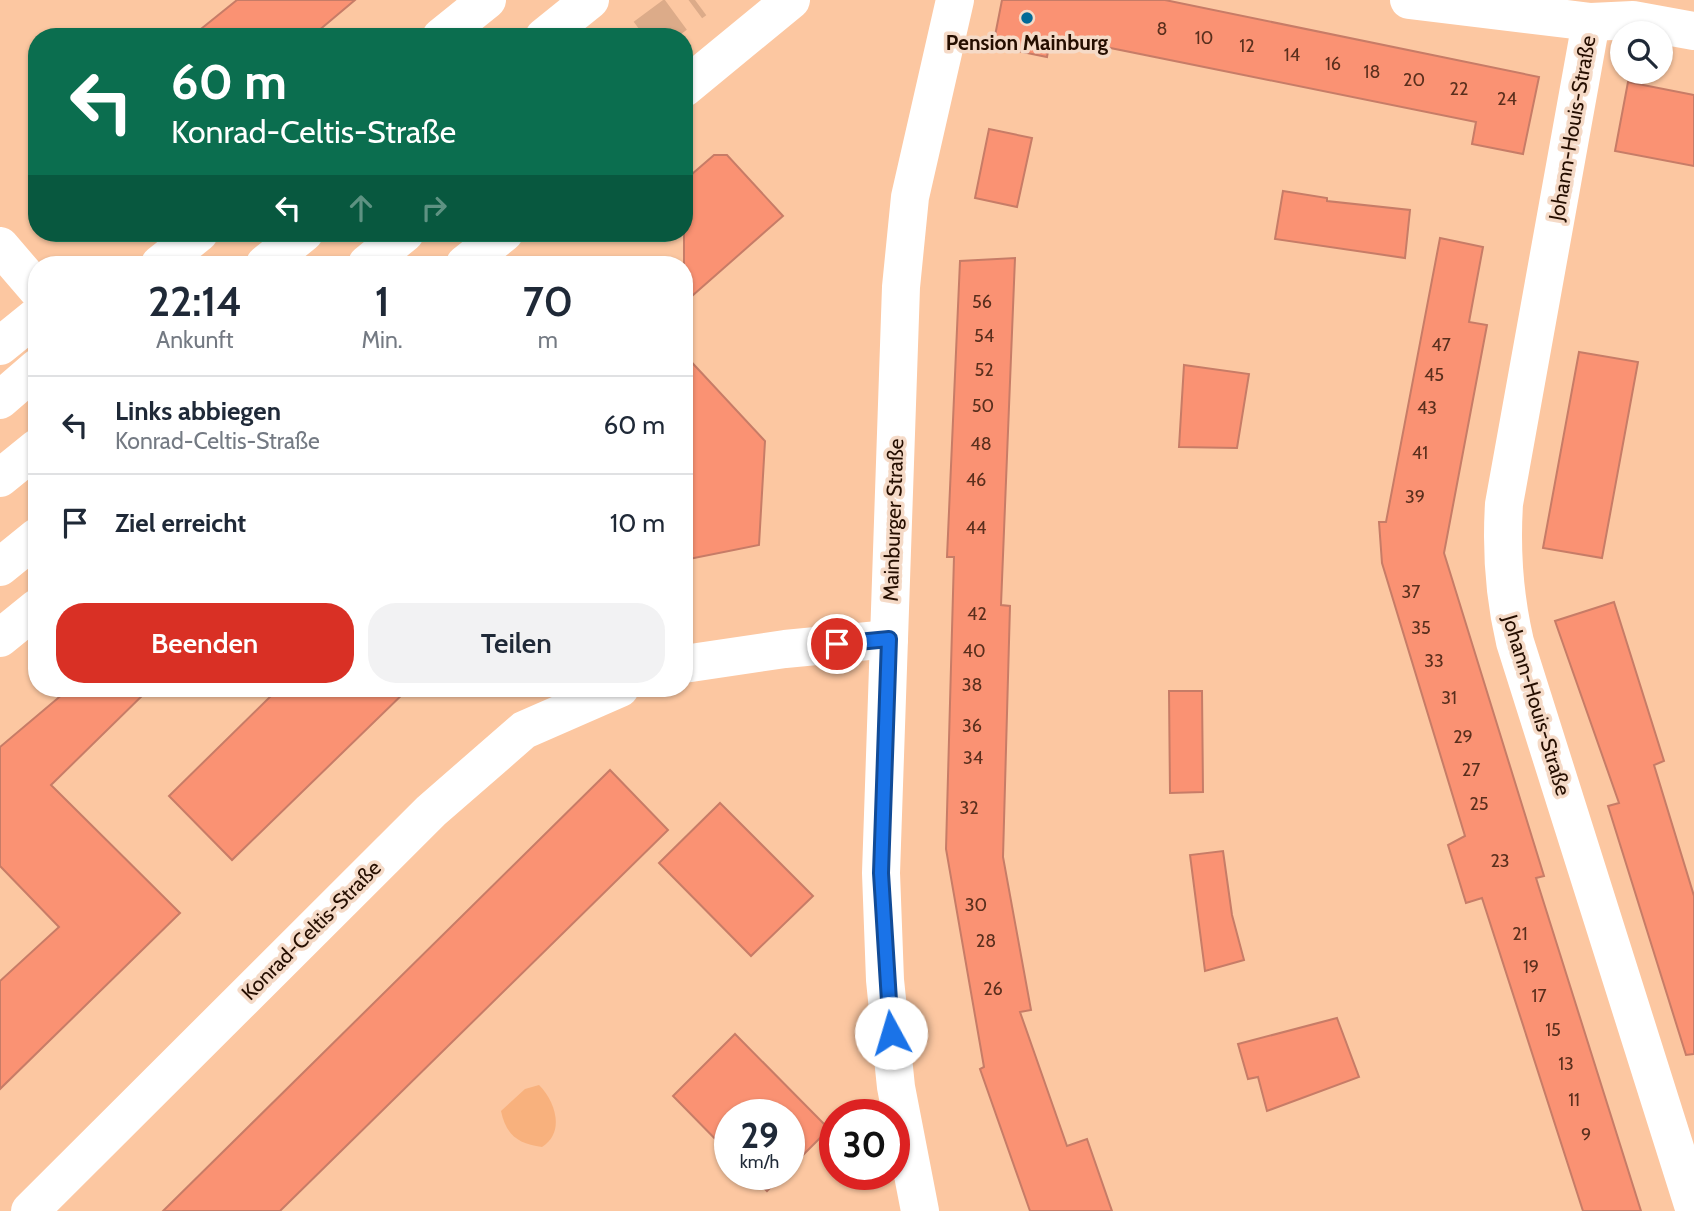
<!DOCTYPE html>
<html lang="de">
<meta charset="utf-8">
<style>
:root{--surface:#fff;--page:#f2f2f3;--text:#1f2937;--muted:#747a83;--line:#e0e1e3;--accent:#d93025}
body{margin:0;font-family:Cabin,sans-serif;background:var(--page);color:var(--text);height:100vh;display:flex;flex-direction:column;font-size:26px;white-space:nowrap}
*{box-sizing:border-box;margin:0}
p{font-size:23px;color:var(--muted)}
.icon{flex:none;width:38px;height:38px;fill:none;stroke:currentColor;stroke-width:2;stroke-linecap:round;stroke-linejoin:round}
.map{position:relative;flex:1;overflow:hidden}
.drawer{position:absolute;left:28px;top:256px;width:665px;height:441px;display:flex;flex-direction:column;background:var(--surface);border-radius:28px;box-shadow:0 2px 5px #0004}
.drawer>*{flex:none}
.guide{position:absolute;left:28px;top:28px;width:665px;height:214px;border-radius:28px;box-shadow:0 2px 5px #0004;background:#0b6e4f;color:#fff;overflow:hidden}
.buttons{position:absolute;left:1610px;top:21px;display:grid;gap:14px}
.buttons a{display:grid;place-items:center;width:63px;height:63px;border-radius:50%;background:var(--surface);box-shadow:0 2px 5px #0004;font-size:35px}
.speed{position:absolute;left:714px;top:1099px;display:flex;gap:14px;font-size:35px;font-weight:700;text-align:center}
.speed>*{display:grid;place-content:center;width:91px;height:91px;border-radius:50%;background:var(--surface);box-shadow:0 2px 5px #0004;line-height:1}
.speed small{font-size:18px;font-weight:400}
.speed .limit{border:10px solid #d22;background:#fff;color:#111}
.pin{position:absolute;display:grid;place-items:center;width:60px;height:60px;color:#fff;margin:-30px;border:4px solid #fff;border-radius:50%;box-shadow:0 2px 7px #0007}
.me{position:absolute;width:77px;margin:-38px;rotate:354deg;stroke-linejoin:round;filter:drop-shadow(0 0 5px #0008)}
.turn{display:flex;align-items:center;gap:24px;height:147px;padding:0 28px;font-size:32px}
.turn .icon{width:91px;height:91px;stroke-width:2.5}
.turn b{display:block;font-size:49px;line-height:60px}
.lanes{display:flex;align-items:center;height:66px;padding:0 28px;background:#0003;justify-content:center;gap:35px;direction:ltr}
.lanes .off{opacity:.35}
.eta{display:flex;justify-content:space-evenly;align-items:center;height:119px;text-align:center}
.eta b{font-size:42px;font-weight:600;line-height:49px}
.action{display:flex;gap:14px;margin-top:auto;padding:14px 28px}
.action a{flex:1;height:80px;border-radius:28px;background:var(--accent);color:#fff;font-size:28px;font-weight:600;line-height:80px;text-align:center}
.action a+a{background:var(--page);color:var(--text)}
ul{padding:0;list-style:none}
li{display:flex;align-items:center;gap:21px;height:98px;padding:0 28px;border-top:2px solid var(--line)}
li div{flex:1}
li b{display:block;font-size:26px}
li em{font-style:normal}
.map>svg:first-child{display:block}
</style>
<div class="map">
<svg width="1694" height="1211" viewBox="0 0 1694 1211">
<rect width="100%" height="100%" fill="#fcc7a1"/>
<path fill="#f8b17d" d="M539 1085C556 1102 565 1133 542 1147 518 1144 506 1135 501 1111L525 1089Z"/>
<g fill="#fa9273" stroke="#c77c67" stroke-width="2">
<path d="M237 0H355L311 37H191Z"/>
<path d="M1002 0H1165L1539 77 1523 154 1472 144 1476 122 1219 70 1051 36 1047 57 993 46Z"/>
<path d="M1628 82 1694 95V166L1615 151Z"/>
<path d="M989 129 1032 138 1017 207 975 198Z"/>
<path d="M714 155H727L783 216 684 303V181Z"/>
<path d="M1283 191 1327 198V201L1410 210 1405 258 1275 239Z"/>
<path d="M1440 238 1483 247 1469 322 1487 325 1444 553 1544 876 1536 878 1641 1211H1583L1482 898 1466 903 1448 845 1465 836 1382 563 1379 522H1386Z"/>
<path d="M1015 258 1001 605 1010 606 1003 857 1031 1010 1020 1012 1067 1146 1087 1139 1112 1211H1030L980 1069 984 1067 946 849 954 557H947L960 261Z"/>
<path d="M1579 352 1638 362 1602 558 1543 548Z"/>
<path d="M684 354 765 441 759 545 684 560Z"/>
<path d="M1184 365 1249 374 1237 448 1179 447Z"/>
<path d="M1614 602 1664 761 1654 765 1694 896V1054L1686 1055 1608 806 1619 803 1555 621Z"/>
<path d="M70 688H150L51 785 180 913 0 1089V981L59 927 0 866V747Z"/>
<path d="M279 688H409L232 860 169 796Z"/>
<path d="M1169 691H1202L1203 792 1170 793Z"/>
<path d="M610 770 668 830 280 1211H163Z"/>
<path d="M720 803 813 896 751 956 659 863Z"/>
<path d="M1223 851 1232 915 1244 960 1205 971 1190 855Z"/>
<path d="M1337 1018 1359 1077 1267 1111 1258 1077 1248 1079 1238 1044Z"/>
<path d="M735 1034 829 1129 789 1169V1115H730V1154L673 1096Z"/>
<path d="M750 1174H784L767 1191Z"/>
</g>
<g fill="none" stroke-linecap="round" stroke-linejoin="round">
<path stroke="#dcab89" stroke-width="38" stroke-dasharray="38 19" stroke-linecap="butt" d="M645 37 695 0"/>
<g stroke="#fff" stroke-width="38">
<path d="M1409 0 1591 22 1633 20 1694 31"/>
<path d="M1591 22 1504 504C1501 552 1504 595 1515 642L1694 1208"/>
<path d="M0 246 37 289"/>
<path d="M0 346 37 316"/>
<path d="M684 664 785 649 889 639"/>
<path d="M30 1211 431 811 524 730 620 688"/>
<path d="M920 1211 896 1087 885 980 881 873 901 287 910 197 955 0"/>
</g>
<g stroke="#fff" stroke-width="38">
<path d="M441 37 487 0"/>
<path d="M544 37 590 0"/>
<path d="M684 88 791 0"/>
<path d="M160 264 199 233"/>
<path d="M265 264 304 233"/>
<path d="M367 264 405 233"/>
<path d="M465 264 504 233"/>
<path d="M0 400 37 368"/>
<path d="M0 478 37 448"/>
<path d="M0 567 37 537"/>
<path d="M0 638 37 608"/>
</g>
</g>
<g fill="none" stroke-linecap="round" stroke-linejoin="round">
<defs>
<path id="route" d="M837 644 889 639 881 873 891 1033"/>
</defs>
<use href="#route" stroke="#114b97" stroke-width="18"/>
<use href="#route" stroke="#1a73e8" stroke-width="12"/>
</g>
<circle fill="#026a97" stroke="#f5dac7" stroke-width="2.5" cx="1027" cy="18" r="7"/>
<g text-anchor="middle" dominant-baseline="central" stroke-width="7" stroke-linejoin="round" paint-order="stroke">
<g font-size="18" fill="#5a2f1d">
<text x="1162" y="29">8</text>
<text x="1204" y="38">10</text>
<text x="1247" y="46">12</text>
<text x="1292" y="55">14</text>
<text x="1333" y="64">16</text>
<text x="1372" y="72">18</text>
<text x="1414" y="80">20</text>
<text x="1459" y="89">22</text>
<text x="1507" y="99">24</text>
<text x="982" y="302">56</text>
<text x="984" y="336">54</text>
<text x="1441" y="345">47</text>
<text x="984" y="370">52</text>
<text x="1434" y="375">45</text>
<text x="983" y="406">50</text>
<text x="1427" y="408">43</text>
<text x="981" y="444">48</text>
<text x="1420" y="453">41</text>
<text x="976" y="480">46</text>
<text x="1415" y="497">39</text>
<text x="976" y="528">44</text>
<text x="1411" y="592">37</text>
<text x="977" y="614">42</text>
<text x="1421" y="628">35</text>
<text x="974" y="651">40</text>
<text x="1434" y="661">33</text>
<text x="972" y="685">38</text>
<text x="1449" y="698">31</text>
<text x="972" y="726">36</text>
<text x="1463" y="737">29</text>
<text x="973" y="758">34</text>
<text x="1471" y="770">27</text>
<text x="1479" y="804">25</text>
<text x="969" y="808">32</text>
<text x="1500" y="861">23</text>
<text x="976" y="905">30</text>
<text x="1520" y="934">21</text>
<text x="986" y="941">28</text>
<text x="1531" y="967">19</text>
<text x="993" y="989">26</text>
<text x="1539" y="996">17</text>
<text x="1553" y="1030">15</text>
<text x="1566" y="1064">13</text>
<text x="1574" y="1100">11</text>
<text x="1586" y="1135">9</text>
</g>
<g font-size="21" font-weight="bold" fill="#250e00" stroke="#f5dac7">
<text x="1027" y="42">Pension Mainburg</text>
</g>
<g font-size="21" fill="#250e00" stroke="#f5dac7">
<text transform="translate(1572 128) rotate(-80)">Johann-Houis-Straße</text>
<text transform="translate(893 520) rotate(-88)">Mainburger Straße</text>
<text transform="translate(1537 705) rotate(73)">Johann-Houis-Straße</text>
<text transform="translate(311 930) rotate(-45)">Konrad-Celtis-Straße</text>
</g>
</g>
</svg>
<div class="buttons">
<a><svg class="icon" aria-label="search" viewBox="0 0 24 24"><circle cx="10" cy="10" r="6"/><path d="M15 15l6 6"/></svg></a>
</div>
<div class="speed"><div>29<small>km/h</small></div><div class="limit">30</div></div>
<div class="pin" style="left:837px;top:644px;background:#d93025"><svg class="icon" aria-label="arrive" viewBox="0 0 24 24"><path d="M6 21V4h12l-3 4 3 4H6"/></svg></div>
<svg class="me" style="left:891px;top:1033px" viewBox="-20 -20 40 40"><circle r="19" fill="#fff"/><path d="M0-13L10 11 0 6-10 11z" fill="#1a73e8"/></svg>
<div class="guide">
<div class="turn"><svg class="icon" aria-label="left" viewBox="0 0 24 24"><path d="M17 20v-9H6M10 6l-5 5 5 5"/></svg><div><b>60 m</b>Konrad-Celtis-Straße</div></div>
<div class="lanes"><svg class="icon" aria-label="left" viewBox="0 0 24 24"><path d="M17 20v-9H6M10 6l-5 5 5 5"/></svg><svg class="icon off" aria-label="ahead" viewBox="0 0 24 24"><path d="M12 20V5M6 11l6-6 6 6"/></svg><svg class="icon off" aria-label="right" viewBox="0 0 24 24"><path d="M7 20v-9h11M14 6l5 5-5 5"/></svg></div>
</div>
<section class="drawer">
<div class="eta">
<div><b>22:14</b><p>Ankunft</p></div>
<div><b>1</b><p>Min.</p></div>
<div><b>70</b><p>m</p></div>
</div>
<ul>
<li><svg class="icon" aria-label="left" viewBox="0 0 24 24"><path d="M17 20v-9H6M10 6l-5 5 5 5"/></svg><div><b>Links abbiegen</b><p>Konrad-Celtis-Straße</p></div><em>60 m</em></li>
<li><svg class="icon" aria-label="arrive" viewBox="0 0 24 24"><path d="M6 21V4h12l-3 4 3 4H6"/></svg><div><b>Ziel erreicht</b></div><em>10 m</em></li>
</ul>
<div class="action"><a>Beenden</a><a>Teilen</a></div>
</section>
</div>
